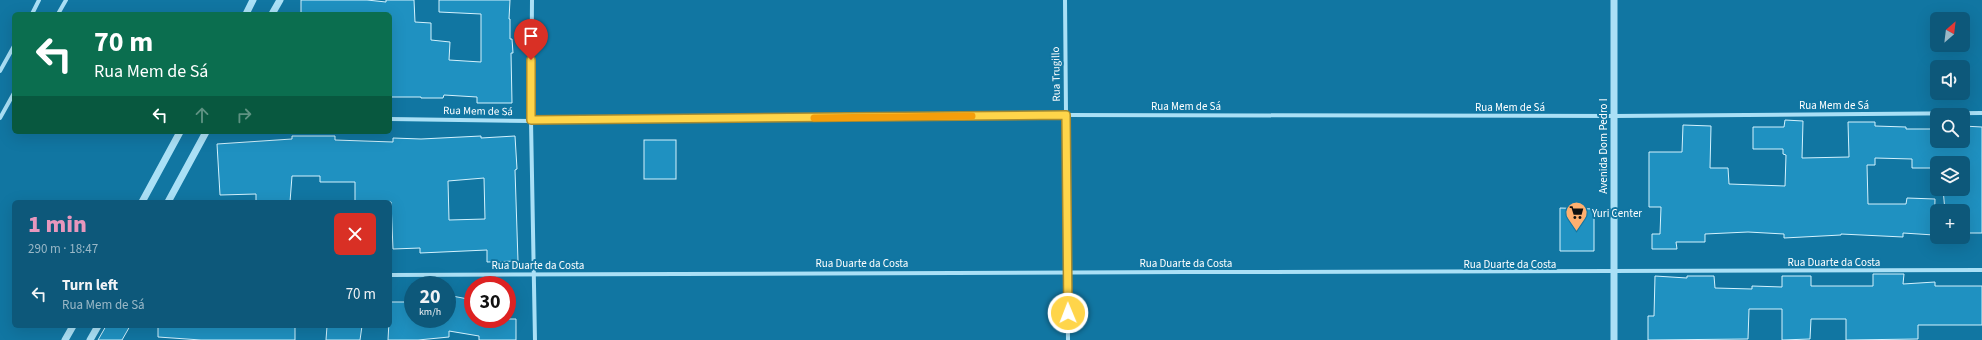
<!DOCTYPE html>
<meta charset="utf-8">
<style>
:root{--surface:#0d587a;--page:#165e7f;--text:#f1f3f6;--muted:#9ab8c7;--accent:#e797bd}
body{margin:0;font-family:"Source Sans 3",sans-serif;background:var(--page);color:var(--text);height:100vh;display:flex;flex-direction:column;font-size:15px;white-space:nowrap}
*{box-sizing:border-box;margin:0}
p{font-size:13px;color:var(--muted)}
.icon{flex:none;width:22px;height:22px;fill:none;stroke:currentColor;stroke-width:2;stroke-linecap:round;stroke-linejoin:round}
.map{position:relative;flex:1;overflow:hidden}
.sheet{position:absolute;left:12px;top:200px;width:380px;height:128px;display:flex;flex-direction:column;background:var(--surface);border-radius:6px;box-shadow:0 4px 16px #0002}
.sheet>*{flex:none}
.top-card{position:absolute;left:12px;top:12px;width:380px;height:122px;border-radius:6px;box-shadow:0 4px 16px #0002;background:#0b6e4f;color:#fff;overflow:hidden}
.needle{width:26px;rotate:28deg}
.fabs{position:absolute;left:1930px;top:12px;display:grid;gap:8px}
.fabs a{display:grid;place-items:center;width:40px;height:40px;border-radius:6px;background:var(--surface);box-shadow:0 4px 16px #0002;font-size:20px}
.speed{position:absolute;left:404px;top:276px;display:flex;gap:8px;font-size:20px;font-weight:700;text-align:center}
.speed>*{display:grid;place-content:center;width:52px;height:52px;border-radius:50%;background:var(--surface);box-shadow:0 4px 16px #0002;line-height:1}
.speed small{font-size:10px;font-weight:400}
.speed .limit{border:6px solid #d22;background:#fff;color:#111}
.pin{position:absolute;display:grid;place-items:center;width:34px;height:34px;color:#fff;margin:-41px -17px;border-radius:50% 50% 50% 0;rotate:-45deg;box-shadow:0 0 4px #0007}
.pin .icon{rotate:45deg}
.me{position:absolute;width:44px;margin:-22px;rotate:359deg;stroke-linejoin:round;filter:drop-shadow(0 0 3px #0008)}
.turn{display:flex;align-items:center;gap:14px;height:84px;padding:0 16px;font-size:18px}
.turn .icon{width:52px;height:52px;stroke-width:2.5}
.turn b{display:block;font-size:28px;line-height:34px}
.lanes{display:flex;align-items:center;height:38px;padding:0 16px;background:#0003;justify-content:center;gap:20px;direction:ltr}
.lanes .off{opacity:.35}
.round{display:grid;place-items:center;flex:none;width:42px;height:42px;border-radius:6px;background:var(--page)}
.headline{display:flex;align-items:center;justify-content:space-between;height:68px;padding:0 16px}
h1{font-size:24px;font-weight:800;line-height:30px;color:var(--accent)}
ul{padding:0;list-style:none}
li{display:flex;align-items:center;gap:12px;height:52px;padding:0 16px}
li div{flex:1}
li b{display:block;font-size:15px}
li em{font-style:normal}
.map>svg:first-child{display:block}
</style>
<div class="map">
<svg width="1982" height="340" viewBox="0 0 1982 340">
<rect width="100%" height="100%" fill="#1176a2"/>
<g fill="#1f91c1" stroke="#d3f2fe" fill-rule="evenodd">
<path d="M301 0H367L386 2V0H414L415 22 431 23V40L450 42 449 60 481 62V14L439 12V0H510L509 19H510V39H512L513 53H511L512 103H477V97L444 95 443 98H421V97H390V14H301Z"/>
<path d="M1785 120 1803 121 1802 158 1849 157 1848 122H1875V126L1906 127V129H1932V141H1963V126L1982 127V233H1963V211H1945L1943 189H1963V163H1937V168H1912V159L1875 158V165H1867L1868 204H1906L1907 198 1935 199 1934 235 1903 233V237L1841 234V235L1784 238V234L1748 232 1705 234V242H1676L1677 249H1652V234H1660L1661 207H1649V152H1682L1683 125 1711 126 1710 168H1728L1729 184 1785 186 1786 155 1783 154V149H1753V127H1784Z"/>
<path d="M292 136H335V140L393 142V138L421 139 481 136V138L515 136 517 169 515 170 518 261 487 262V250L420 253V248L393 249 391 202H355V182H320V176H292L290 202H256V194L220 195 217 144 292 139ZM484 178 485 219 449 220 448 181Z"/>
<rect x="644" y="140" width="32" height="39"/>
<path d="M1560 208 1594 209V251H1560Z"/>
<path d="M1873 274H1904L1903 284 1935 282V286H1982V325H1918V339L1846 340V319H1811L1810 339 1782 340V309H1749L1748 339 1648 340V316H1654L1655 276 1687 278V276H1714L1715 288 1752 289V286L1782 287V276H1811V286H1873Z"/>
<path d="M447 295 473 300V319H516V340H479V336L449 331V337L418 340H388L390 302H413V319H447Z"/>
<path d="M106 326H130L122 340H98Z"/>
<path d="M158 326H295V340H201L158 337Z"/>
<path d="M327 326H362L360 340H326Z"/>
</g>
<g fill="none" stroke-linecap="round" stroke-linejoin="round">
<g stroke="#aae0f6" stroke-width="4">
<path d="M532 0 531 121 535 340"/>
<path d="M1065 0 1068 340"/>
<path d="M32 14 39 0"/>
<path d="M58 14 66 0"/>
<path d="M0 71 14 46"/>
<path d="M0 118 14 93"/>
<path d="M390 119 531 121 1066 115 1614 116 1982 113"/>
<path d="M390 275C921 270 1451 274 1982 270"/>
</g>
<g stroke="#aae0f6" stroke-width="7">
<path d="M1614 0V340"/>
<path d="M246 14 253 0"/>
<path d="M272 14 280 0"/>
<path d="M142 202 180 132"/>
<path d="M168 202 206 132"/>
<path d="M65 340 73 326"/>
<path d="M90 340 98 326"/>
</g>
</g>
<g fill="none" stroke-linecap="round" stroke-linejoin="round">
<defs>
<path id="route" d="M531 60V120L1066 115 1068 313"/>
</defs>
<use href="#route" stroke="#a68a30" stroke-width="10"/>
<use href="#route" stroke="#ffd54a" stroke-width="7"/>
<path stroke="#f59e0b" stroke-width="7" d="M814 118 972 116"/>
</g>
<defs>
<symbol id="supermarket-pin" viewBox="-11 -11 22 30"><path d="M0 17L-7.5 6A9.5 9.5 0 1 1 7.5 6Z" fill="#ffb06f" stroke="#1176a2"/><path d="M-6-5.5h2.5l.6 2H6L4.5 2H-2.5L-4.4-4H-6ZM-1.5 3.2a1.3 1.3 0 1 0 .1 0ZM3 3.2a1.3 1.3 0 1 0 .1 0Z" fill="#111"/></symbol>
</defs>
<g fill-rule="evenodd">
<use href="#supermarket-pin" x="1564" y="200" width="25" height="34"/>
</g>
<g text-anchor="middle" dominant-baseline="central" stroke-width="4" stroke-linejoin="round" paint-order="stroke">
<g font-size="11" fill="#fff" stroke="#1176a2">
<text transform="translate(1056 74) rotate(-91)">Rua Trugillo</text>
<text x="1834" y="105">Rua Mem de Sá</text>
<text x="1186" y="106">Rua Mem de Sá</text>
<text x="1510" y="107">Rua Mem de Sá</text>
<text transform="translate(478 111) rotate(1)">Rua Mem de Sá</text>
<text transform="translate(1603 146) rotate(-90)">Avenida Dom Pedro I</text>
<text x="1834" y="262">Rua Duarte da Costa</text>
<text x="862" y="263">Rua Duarte da Costa</text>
<text x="1186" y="263">Rua Duarte da Costa</text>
<text x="1510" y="264">Rua Duarte da Costa</text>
<text x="538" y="265">Rua Duarte da Costa</text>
</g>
<g font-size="11" fill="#fff" stroke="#1176a2" text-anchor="start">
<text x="1592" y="213">Yuri Center</text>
</g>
</g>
</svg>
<div class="fabs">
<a><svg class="needle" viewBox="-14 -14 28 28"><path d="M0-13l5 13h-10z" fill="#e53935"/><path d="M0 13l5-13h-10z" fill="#9ab8c7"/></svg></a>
<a><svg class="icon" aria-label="sound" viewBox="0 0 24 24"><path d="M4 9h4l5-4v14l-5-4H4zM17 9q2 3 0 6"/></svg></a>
<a><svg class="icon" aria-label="search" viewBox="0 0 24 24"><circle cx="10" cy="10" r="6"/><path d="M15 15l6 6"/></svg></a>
<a><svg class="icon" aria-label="layers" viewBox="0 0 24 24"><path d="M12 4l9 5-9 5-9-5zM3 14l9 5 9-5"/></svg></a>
<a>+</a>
</div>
<div class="speed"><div>20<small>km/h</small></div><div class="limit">30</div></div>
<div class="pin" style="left:531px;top:60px;background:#d93025"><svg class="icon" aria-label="arrive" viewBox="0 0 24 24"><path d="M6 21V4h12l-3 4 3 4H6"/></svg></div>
<svg class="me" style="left:1068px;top:313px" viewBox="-20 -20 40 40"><circle r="17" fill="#ffd54a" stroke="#fff" stroke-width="3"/><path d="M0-11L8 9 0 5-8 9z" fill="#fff"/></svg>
<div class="top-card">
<div class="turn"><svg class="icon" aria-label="left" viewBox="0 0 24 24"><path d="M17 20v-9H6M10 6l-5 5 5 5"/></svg><div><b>70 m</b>Rua Mem de Sá</div></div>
<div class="lanes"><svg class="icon" aria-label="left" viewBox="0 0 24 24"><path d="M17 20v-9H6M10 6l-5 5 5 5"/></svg><svg class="icon off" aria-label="ahead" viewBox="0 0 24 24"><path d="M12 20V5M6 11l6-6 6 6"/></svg><svg class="icon off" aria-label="right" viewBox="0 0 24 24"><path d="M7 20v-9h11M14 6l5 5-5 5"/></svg></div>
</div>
<section class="sheet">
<div class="headline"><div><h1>1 min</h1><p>290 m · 18:47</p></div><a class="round" style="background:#d93025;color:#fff"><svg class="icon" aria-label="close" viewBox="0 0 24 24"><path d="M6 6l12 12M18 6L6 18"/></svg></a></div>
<ul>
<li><svg class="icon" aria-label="left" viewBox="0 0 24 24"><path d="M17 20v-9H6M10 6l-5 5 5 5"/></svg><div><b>Turn left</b><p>Rua Mem de Sá</p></div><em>70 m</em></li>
</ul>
</section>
</div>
